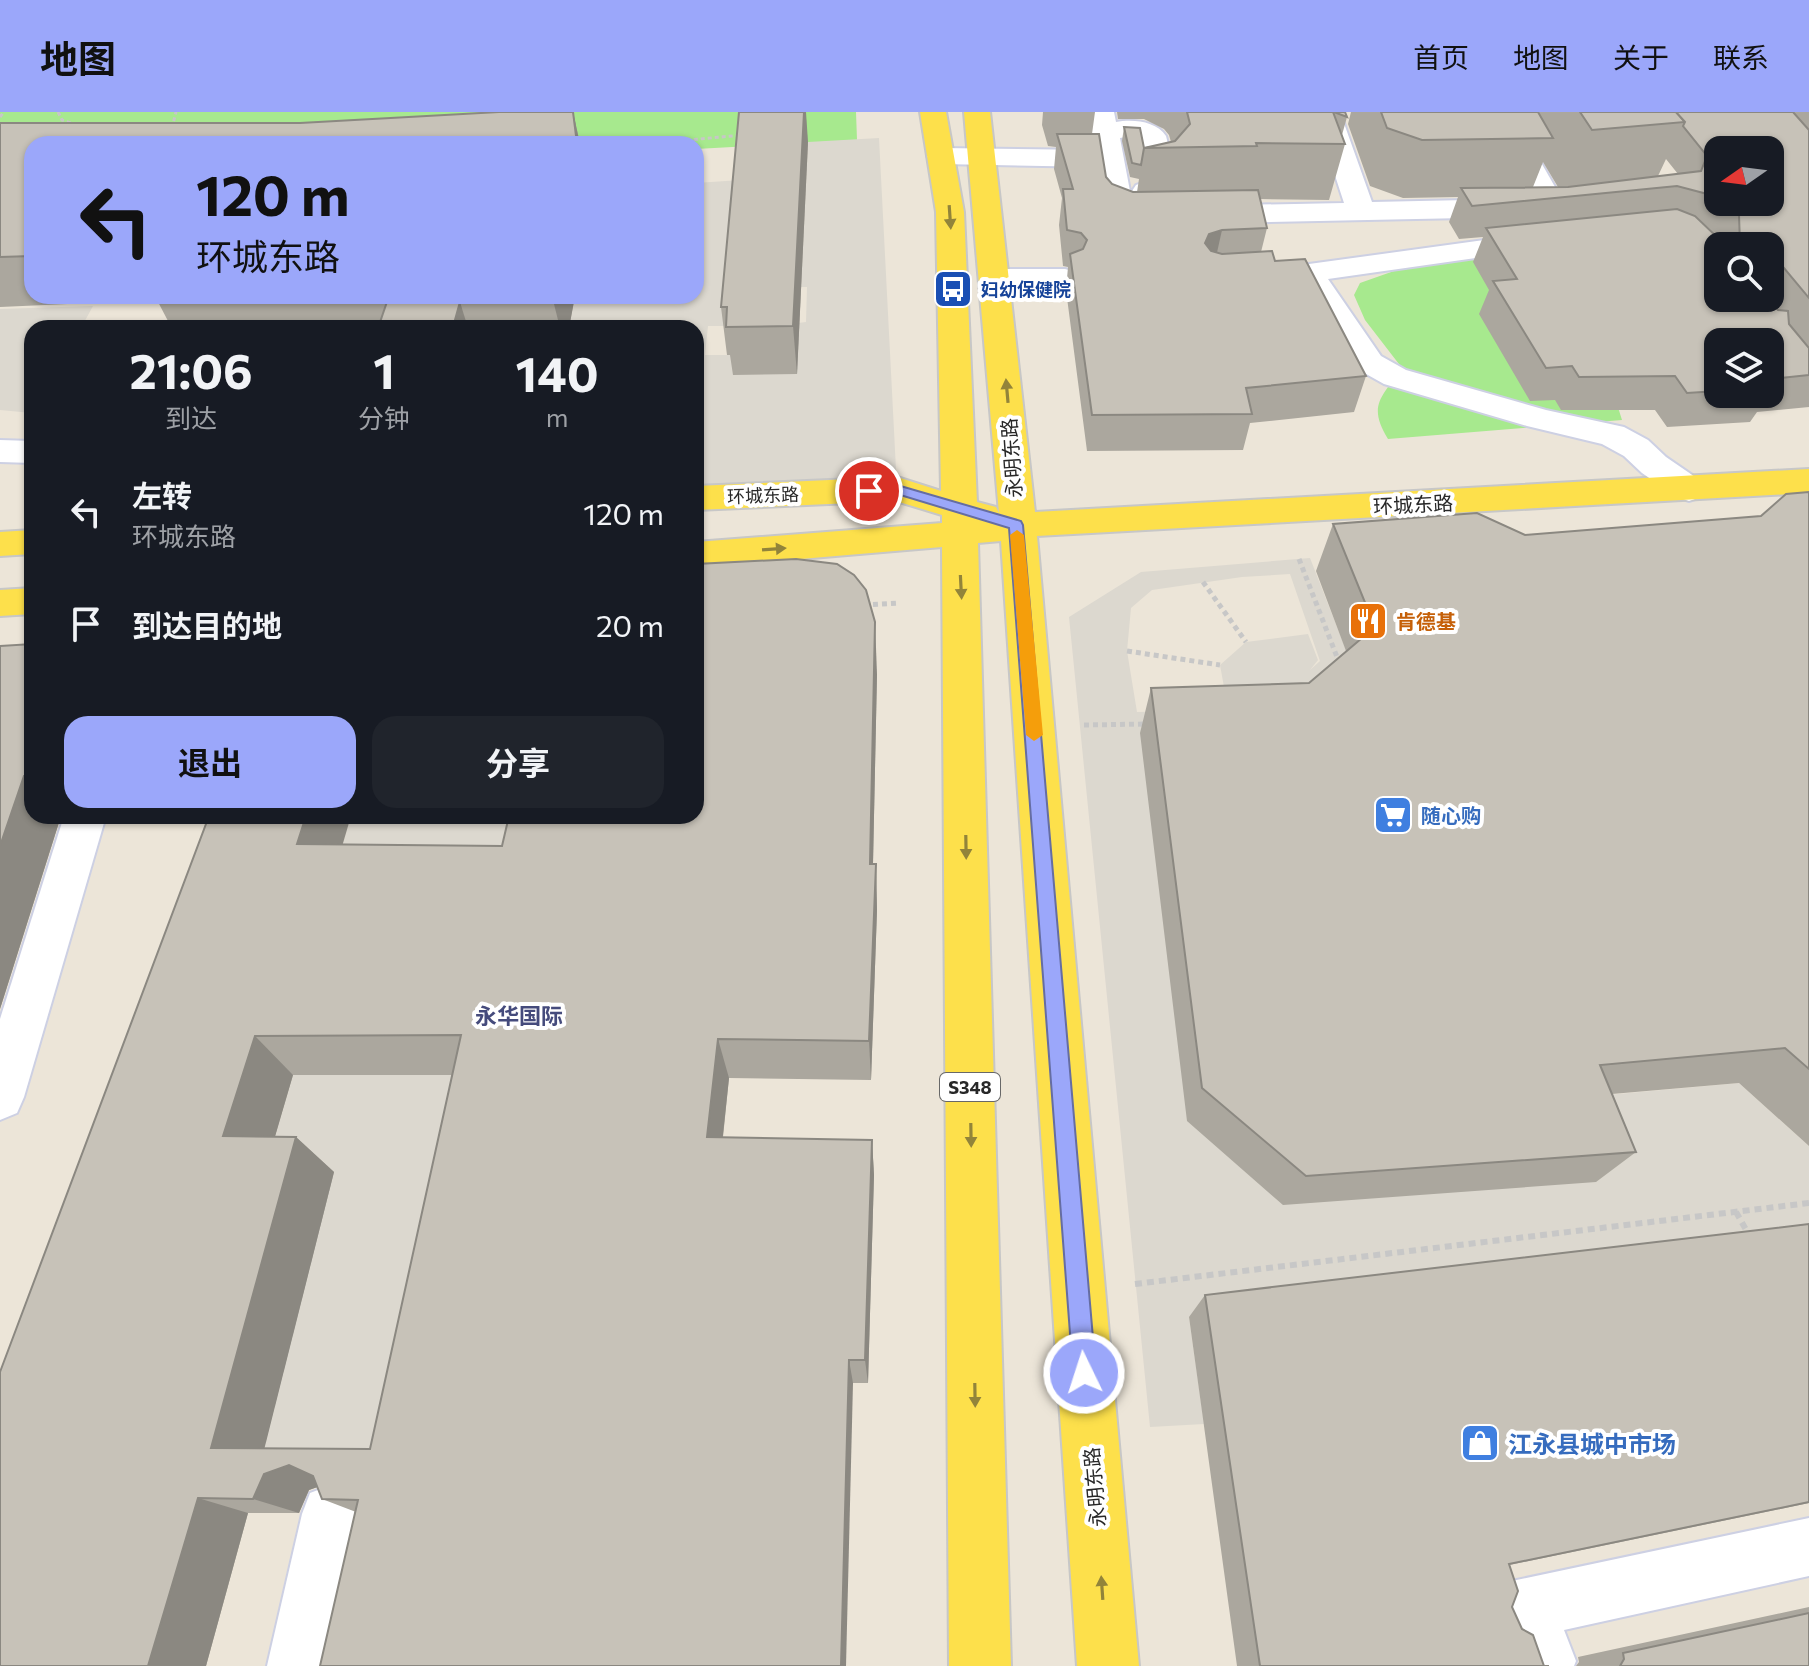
<!DOCTYPE html>
<html lang="zh">
<meta charset="utf-8">
<style>
:root{--surface:#171b24;--page:#20242c;--text:#f1f3f6;--muted:#9ea1a6;--accent:#9ba7fa}
body{margin:0;font-family:Commissioner,"Noto Sans SC",sans-serif;background:var(--page);color:var(--text);height:100vh;display:flex;flex-direction:column;font-size:30px;white-space:nowrap}
*{box-sizing:border-box;margin:0}
p{font-size:26px;color:var(--muted)}
.icon{flex:none;width:44px;height:44px;fill:none;stroke:currentColor;stroke-width:2;stroke-linecap:round;stroke-linejoin:round}
.map{position:relative;flex:1;overflow:hidden}
.drawer{position:absolute;left:24px;top:208px;width:680px;height:504px;display:flex;flex-direction:column;background:var(--surface);border-radius:24px;box-shadow:0 2px 6px #0004}
.drawer>*{flex:none}
.hud{position:absolute;left:24px;top:24px;width:680px;height:168px;border-radius:24px;box-shadow:0 2px 6px #0004;background:#9ba7fa;color:#111;overflow:hidden}
.needle{width:52px;rotate:256deg}
.controls{position:absolute;left:1704px;top:24px;display:grid;gap:16px}
.controls a{display:grid;place-items:center;width:80px;height:80px;border-radius:16px;background:var(--surface);box-shadow:0 2px 6px #0004;font-size:40px}
.pin{position:absolute;display:grid;place-items:center;width:68px;height:68px;color:#fff;margin:-34px;border:4px solid #fff;border-radius:50%;box-shadow:0 2px 8px #0007}
.me{position:absolute;width:88px;margin:-44px;rotate:356deg;stroke-linejoin:round;filter:drop-shadow(0 0 6px #0008)}
.turn{display:flex;align-items:center;gap:28px;height:168px;padding:0 40px;font-size:36px}
.turn .icon{width:104px;height:104px;stroke-width:2.5}
.turn b{display:block;font-size:56px;line-height:68px}
.eta{display:flex;justify-content:space-evenly;align-items:center;height:136px;text-align:center}
.eta b{font-size:48px;font-weight:700;line-height:56px}
.action{display:flex;gap:16px;margin-top:auto;padding:16px 40px}
.action a{flex:1;height:92px;border-radius:24px;background:var(--accent);color:#111;font-size:32px;font-weight:700;line-height:92px;text-align:center}
.action a+a{background:var(--page);color:var(--text)}
ul{padding:0;list-style:none}
li{display:flex;align-items:center;gap:24px;height:112px;padding:0 40px}
li div{flex:1}
li b{display:block;font-size:30px}
li em{font-style:normal}
header{display:flex;align-items:center;gap:48px;box-sizing:border-box;height:112px;padding:0 40px;background:var(--accent);color:#111}
header strong{font-size:38px}
nav{display:flex;gap:44px;margin-inline-start:auto;font-size:28px}
.map>svg:first-child{display:block}
</style>
<header>
<strong>地图</strong>
<nav><a>首页</a><a>地图</a><a>关于</a><a>联系</a></nav>
</header>
<div class="map">
<svg width="1809" height="1554" viewBox="0 0 1809 1554">
<rect width="100%" height="100%" fill="#ece5d8"/>
<g fill="#a7e98e">
<path d="M0 0H856L857 28 696 37V32H32L0 60Z"/>
<path d="M1486 145 1616 289 1622 308 1388 327C1367 293 1382 285 1402 256L1365 208 1354 183 1360 171 1394 159Z"/>
</g>
<g fill="#dcd8cf" fill-rule="evenodd">
<path d="M879 26 897 377 696 381V216H569L575 184H696V71L741 68 730 214H708L705 243H733L798 211 806 210 807 175H801L808 30Z"/>
<path d="M93 194 81 216H32V301L0 298V197Z"/>
<path d="M160 209 413 210 412 216H157Z"/>
<path d="M1310 446 1355 561 1563 987 1739 971 1809 1034V1131L1189 1205 1204 1312 1150 1315 1069 505 1141 460ZM1290 462 1320 549 1310 558 1318 548 1308 522 1246 530 1220 553 1224 575 1270 597 1137 600 1127 539 1131 496 1152 478 1242 465Z"/>
<path d="M351 704H539L407 1355 260 1354 265 1059 293 963 329 779Z"/>
</g>
<g fill="none" stroke-linecap="round" stroke-linejoin="round">
<defs>
<g id="minor">
<path d="M1088 0H1114L1116 10C1133 7 1156 9 1166 24L1177 68 1167 83 1146 87 1136 85 1132 79 1136 73 1149 68 1140 28 1131 24 1120 26 1133 95 1344 91 1315 2 1340 0 1372 90 1514 87 1524 90 1528 96 1524 102 1514 105 1129 113 1108 105 1104 99 1097 55 941 52 931 50 927 44 931 38 941 36 1094 38Z"/>
<path d="M1509 9 1518 11 1522 17 1567 96 1563 102 1553 105 1543 102 1539 96 1496 17 1500 11Z"/>
<path d="M1536 121 1546 124 1551 130 1546 136 1328 167 1381 244 1406 258 1546 298 1624 315 1648 328 1666 345 1701 369 1706 377 1701 385 1689 389 1677 385 1642 361 1624 344 1602 332 1527 314 1384 272 1359 258 1300 170 1251 173 1240 170 1236 164 1240 158 1309 152Z"/>
<path d="M995 157H1065L1076 160 1080 166 1076 172 1065 175 984 172 980 166 984 160Z"/>
<path d="M0 328 32 329V351L0 350Z"/>
<path d="M64 704H106L24 985 17 1001 0 1008V907Z"/>
<path d="M331 1373 352 1381 360 1402 329 1554H267L302 1402 310 1381Z"/>
<path d="M1809 1406V1464L1564 1518 1576 1549 1574 1554H1516L1508 1530 1486 1521 1477 1500 1486 1479 1507 1470Z"/>
</g>
<g id="major">
<path d="M920 0H946L964 100 977 390 996 395 999 401 964 0H990L1035 400 1809 357V381L1037 424 1139 1554H1077L1001 429 978 431 1011 1554H949L942 435 696 456V430L942 411V403L896 389 696 398V374L897 365 941 379 936 100Z"/>
<path d="M32 418V442L0 444V420Z"/>
<path d="M32 476V502L0 504V478Z"/>
</g>
</defs>
<use href="#minor" stroke="#cdd0e3" stroke-width="4"/>
<use href="#major" stroke="#c7c7c7" stroke-width="4"/>
<g stroke="#c7c7c7" stroke-width="3" stroke-dasharray="4 3" stroke-linecap="butt">
<path d="M58 0 62 8 77 13"/>
<path d="M0 5 4 0"/>
<path d="M172 16 176 0"/>
<path d="M645 32 743 23"/>
</g>
<g stroke="#c7c7c7" stroke-width="5" stroke-dasharray="5 4" stroke-linecap="butt">
<path d="M1299 447 1337 545V554"/>
<path d="M1203 470 1246 530"/>
<path d="M864 493 899 491"/>
<path d="M1127 539 1220 553"/>
<path d="M1084 613 1146 612"/>
</g>
<g stroke="#c7c7c7" stroke-width="6" stroke-dasharray="7 5" stroke-linecap="butt">
<path d="M1736 1100 1749 1123"/>
<path d="M1135 1172 1809 1091"/>
</g>
<use href="#minor" fill="#fff" fill-rule="evenodd"/>
<use href="#major" fill="#fde04b" fill-rule="evenodd"/>
</g>
<g fill="#aba79e" fill-rule="evenodd">
<path d="M573 0 580 32H32V184H575L569 216H378L380 210 168 209 157 188 0 195V11H300Z"/>
<path d="M1043 0H1095L1092 22 1106 65 1112 72 1133 80H1137L1139 67 1130 65 1122 29 1124 15 1144 36 1171 30 1169 23 1164 17 1144 7H1118L1117 0H1345L1347 5 1342 23 1345 32 1329 88 1260 87 1267 116 1261 140 1275 149 1366 264 1354 300 1250 311 1243 338 1087 339 1066 178 1068 155 1063 154 1059 113 1062 86 1054 57 1056 35 1048 34 1042 13Z"/>
<path d="M1351 0H1809V295L1757 300 1750 310 1667 315 1655 298H1561L1555 288 1530 289 1479 202 1489 178 1473 150 1483 125 1459 127 1449 110 1458 85 1403 86 1370 74 1348 12ZM1718 38 1770 90H1718ZM1666 47 1678 62 1658 64ZM1543 50 1558 75H1533ZM1718 134H1770V186H1718ZM1718 230H1770V282H1718Z"/>
<path d="M808 30 797 262 733 263 730 243H727L721 195Z"/>
<path d="M1809 380V1034L1739 971 1612 982 1636 1040 1596 1070 1283 1093 1187 1009 1140 621 1151 576 1309 571 1346 539 1316 459 1333 412 1525 423 1761 404Z"/>
<path d="M32 532V704H61L0 897Z"/>
<path d="M877 562 873 752H876L877 798 871 968 729 966 723 1025 872 1028 874 1063 868 1271H853L356 1400 322 1387 317 1375 309 1378 299 1401H248L206 1554H0V1260L343 733 502 734ZM293 963H452L370 1337 264 1336 334 1060 296 1025 275 1024Z"/>
<path d="M1809 1112V1391L1509 1453 1512 1495 1522 1517 1544 1554H1549H1237L1189 1205 1205 1183Z"/>
<path d="M1809 1495V1554H1576L1579 1550 1578 1545Z"/>
</g>
<g fill="#8b8881">
<path d="M573 0 580 32H577Z"/>
<path d="M804 0H806L808 30 797 262 793 214Z"/>
<path d="M1222 118 1214 154 1205 131 1209 122Z"/>
<path d="M554 184H575L569 216H560L553 188Z"/>
<path d="M460 190 468 216 453 215Z"/>
<path d="M875 510 877 562 872 798 870 752Z"/>
<path d="M24 664 32 672V704H61L0 897V734Z"/>
<path d="M306 704H351L329 779 297 732Z"/>
<path d="M876 752 877 798 871 968 869 929Z"/>
<path d="M255 924 293 963 265 1059 223 1024Z"/>
<path d="M718 927 729 966 719 1060 707 1025Z"/>
<path d="M296 1025 334 1060 260 1354 211 1336Z"/>
<path d="M872 1028 874 1063 868 1271 865 1248Z"/>
<path d="M849 1248 853 1271 846 1554H841Z"/>
<path d="M289 1353 332 1370 309 1378 299 1401 253 1387 264 1362Z"/>
<path d="M198 1386 248 1401 206 1554H148Z"/>
</g>
<g fill="#c7c2b8" stroke="#8b8881" stroke-width="2" fill-rule="evenodd">
<path d="M499 0H573L577 32H32V144L0 145V11H300Z"/>
<path d="M739 0H804L793 214 726 215 727 195H721Z"/>
<path d="M1187 0H1333L1345 32 1256 31 1257 34 1144 36 1175 29 1190 12Z"/>
<path d="M1334 0H1345L1347 5Z"/>
<path d="M1381 0H1538L1553 26 1422 28 1387 16Z"/>
<path d="M1580 0H1676L1685 10 1592 18Z"/>
<path d="M1676 0H1793L1809 18V186L1779 150H1770V134H1739L1740 133 1739 103 1721 90H1770V38H1718V88L1711 83 1677 74 1472 94 1461 76 1568 75 1701 59 1707 44 1683 14 1685 10Z"/>
<path d="M1124 15 1140 16 1144 36 1141 53 1132 51Z"/>
<path d="M1057 22H1099L1106 65 1112 72 1133 80 1258 78 1267 116 1222 118 1209 122 1205 131 1211 139 1222 142 1272 139 1275 149 1305 147 1366 264 1246 276 1252 302 1092 303 1070 142 1083 137 1087 128 1081 121 1067 118 1063 77H1073Z"/>
<path d="M1677 97 1695 104 1720 128 1732 134H1718V186H1768L1778 198 1788 199 1789 212 1809 236V263L1770 267V230H1718V279L1687 281 1675 264 1579 265 1572 254 1546 256 1493 169 1517 167 1486 116Z"/>
<path d="M389 184H554L553 188 460 190 453 215 378 216Z"/>
<path d="M1809 380V957L1785 936 1600 953 1636 1040 1306 1064 1202 976 1151 576 1309 571 1375 515 1333 412 1477 401 1525 423 1761 404 1786 382Z"/>
<path d="M796 447 837 452 854 463 866 478 875 510 870 752H876L869 929 718 927 707 1025 872 1028 865 1248H849L841 1554H320L358 1388 322 1387 313 1364 289 1353 264 1362 253 1387 198 1386 148 1554H0V1260L209 704H306L297 732 502 734 509 704H696V452ZM461 923 370 1337 211 1336 296 1025 223 1024 255 924Z"/>
<path d="M32 532V663L24 664 0 734V534Z"/>
<path d="M1809 1112V1390L1509 1452 1518 1479 1512 1495 1522 1517 1533 1523 1544 1554H1549H1260L1205 1183Z"/>
<path d="M1809 1501V1554H1620L1624 1547 1623 1541Z"/>
</g>
<defs><path id="oneway-solid" d="M-6-.8H1V-3.2L6.5 0L1 3.2V.8H-6Z" transform="scale(2)"/></defs>
<g fill="#92843a">
<use href="#oneway-solid" transform="translate(950 105) rotate(86)"/>
<use href="#oneway-solid" transform="translate(1007 279) rotate(-95)"/>
<use href="#oneway-solid" transform="translate(774 437) rotate(-4)"/>
<use href="#oneway-solid" transform="translate(961 475) rotate(87)"/>
<use href="#oneway-solid" transform="translate(966 735) rotate(89)"/>
<use href="#oneway-solid" transform="translate(971 1023) rotate(89)"/>
<use href="#oneway-solid" transform="translate(975 1283) rotate(89)"/>
<use href="#oneway-solid" transform="translate(1102 1476) rotate(-94)"/>
</g>
<path fill="#9ba7fa" stroke="#656da2" stroke-width="2" d="M897 373 1021 409 1023 413 1096 1261 1092 1269 1084 1273 1076 1269 1073 1261 1009 416 897 382 869 383 861 379 869 374Z"/>
<path fill="#f59e0b" d="M1017 418 1024 423 1043 623 1034 629 1026 623 1010 423Z"/>
<defs>
<symbol id="bus-square" viewBox="-11 -11 22 22"><rect x="-9" y="-9" width="18" height="18" rx="4" fill="#1a4fb4" stroke="#fff"/><path d="M-5-6H5V4H4V6H2V4H-2V6H-4V4H-5ZM-3.5-4V0h7V-4ZM-3.5 1.2v1.5H-2V1.2ZM2 1.2v1.5H3.5V1.2Z" fill="#fff"/></symbol>
<symbol id="restaurant-square" viewBox="-11 -11 22 22"><rect x="-9" y="-9" width="18" height="18" rx="4" fill="#e8710a" stroke="#fff"/><path d="M-5-6h1v4h1v-4h1v4h1v-4h1v5L-1.5 .5V6h-2V.5L-5-1ZM5-6V6H3V1.5H1.5Q1.5-4 5-6Z" fill="#fff"/></symbol>
<symbol id="supermarket-square" viewBox="-11 -11 22 22"><rect x="-9" y="-9" width="18" height="18" rx="4" fill="#3f7fe0" stroke="#fff"/><path d="M-6-5.5h2.5l.6 2H6L4.5 2H-2.5L-4.4-4H-6ZM-1.5 3.2a1.3 1.3 0 1 0 .1 0ZM3 3.2a1.3 1.3 0 1 0 .1 0Z" fill="#fff"/></symbol>
<symbol id="shop-square" viewBox="-11 -11 22 22"><rect x="-9" y="-9" width="18" height="18" rx="4" fill="#3f7fe0" stroke="#fff"/><path d="M-5-2.5h2.3a2.7 3.5 0 0 1 5.4 0H5L5.5 6h-11ZM-1.5-2.5h3a1.5 2.3 0 0 0-3 0Z" fill="#fff"/></symbol>
</defs>
<g fill-rule="evenodd">
<use href="#bus-square" x="931" y="155" width="44" height="44"/>
<use href="#restaurant-square" x="1346" y="487" width="44" height="44"/>
<use href="#supermarket-square" x="1371" y="681" width="44" height="44"/>
<use href="#shop-square" x="1458" y="1309" width="44" height="44"/>
</g>
<g text-anchor="middle" dominant-baseline="central" stroke-width="8" stroke-linejoin="round" paint-order="stroke">
<g font-size="18" font-weight="bold" fill="#164399" stroke="#fff" text-anchor="start">
<text x="981" y="177">妇幼保健院</text>
</g>
<g font-size="18" fill="#282828" stroke="#fff">
<text transform="translate(763 383) rotate(-2)">环城东路</text>
</g>
<rect fill="#fff" stroke="#686868" stroke-width="2" x="940" y="961" width="60" height="28" rx="6"/>
<g font-size="18" font-weight="bold" fill="#282828">
<text x="970" y="975">S348</text>
</g>
<g font-size="20" fill="#282828" stroke="#fff">
<text transform="translate(1011 346) rotate(-94)">永明东路</text>
<text transform="translate(1413 392) rotate(-3)">环城东路</text>
<text transform="translate(1094 1375) rotate(-95)">永明东路</text>
</g>
<g font-size="20" font-weight="bold" fill="#c56008" stroke="#fff" text-anchor="start">
<text x="1396" y="509">肯德基</text>
</g>
<g font-size="20" font-weight="bold" fill="#366cbe" stroke="#fff" text-anchor="start">
<text x="1421" y="703">随心购</text>
</g>
<g font-size="22" font-weight="bold" fill="#454b7c" stroke="#fff">
<text x="519" y="903">永华国际</text>
</g>
<g font-size="24" font-weight="bold" fill="#366cbe" stroke="#fff" text-anchor="start">
<text x="1508" y="1331">江永县城中市场</text>
</g>
</g>
</svg>
<div class="controls">
<a><svg class="needle" viewBox="-14 -14 28 28"><path d="M0-13l5 13h-10z" fill="#e53935"/><path d="M0 13l5-13h-10z" fill="#9ea1a6"/></svg></a>
<a><svg class="icon" aria-label="search" viewBox="0 0 24 24"><circle cx="10" cy="10" r="6"/><path d="M15 15l6 6"/></svg></a>
<a><svg class="icon" aria-label="layers" viewBox="0 0 24 24"><path d="M12 4l9 5-9 5-9-5zM3 14l9 5 9-5"/></svg></a>
</div>
<div class="pin" style="left:869px;top:379px;background:#d93025"><svg class="icon" aria-label="arrive" viewBox="0 0 24 24"><path d="M6 21V4h12l-3 4 3 4H6"/></svg></div>
<svg class="me" style="left:1084px;top:1261px" viewBox="-20 -20 40 40"><circle r="17" fill="#9ba7fa" stroke="#fff" stroke-width="3"/><path d="M0-11L8 9 0 5-8 9z" fill="#fff"/></svg>
<div class="hud">
<div class="turn"><svg class="icon" aria-label="left" viewBox="0 0 24 24"><path d="M17 20v-9H6M10 6l-5 5 5 5"/></svg><div><b>120 m</b>环城东路</div></div>
</div>
<section class="drawer">
<div class="eta">
<div><b>21:06</b><p>到达</p></div>
<div><b>1</b><p>分钟</p></div>
<div><b>140</b><p>m</p></div>
</div>
<ul>
<li><svg class="icon" aria-label="left" viewBox="0 0 24 24"><path d="M17 20v-9H6M10 6l-5 5 5 5"/></svg><div><b>左转</b><p>环城东路</p></div><em>120 m</em></li>
<li><svg class="icon" aria-label="arrive" viewBox="0 0 24 24"><path d="M6 21V4h12l-3 4 3 4H6"/></svg><div><b>到达目的地</b></div><em>20 m</em></li>
</ul>
<div class="action"><a>退出</a><a>分享</a></div>
</section>
</div>
